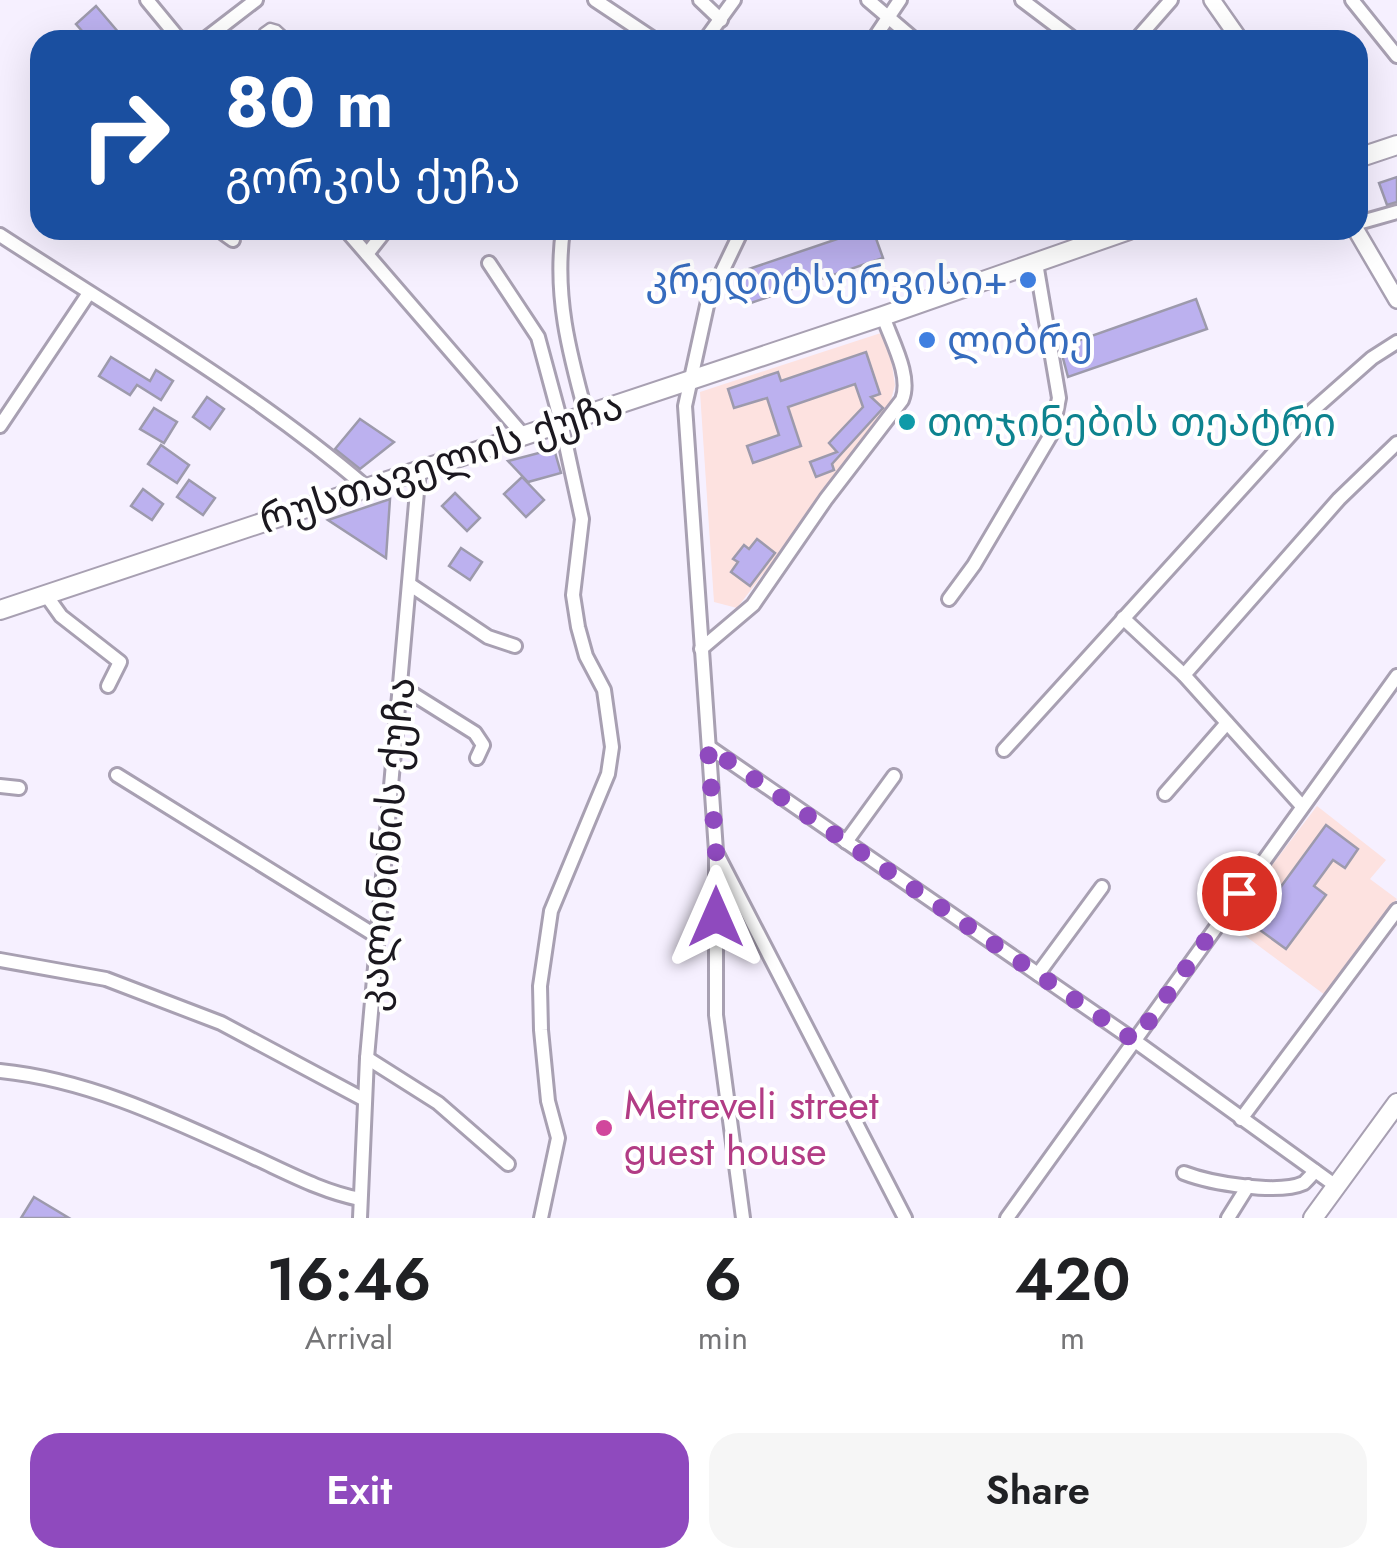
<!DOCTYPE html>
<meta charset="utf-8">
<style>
:root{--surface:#fff;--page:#f6f6f6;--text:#202124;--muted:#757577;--accent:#8f4abe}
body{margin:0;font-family:Jost,"Noto Sans Georgian",sans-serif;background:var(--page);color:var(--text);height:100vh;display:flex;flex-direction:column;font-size:38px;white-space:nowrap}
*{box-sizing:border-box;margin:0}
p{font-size:32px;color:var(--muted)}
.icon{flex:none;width:55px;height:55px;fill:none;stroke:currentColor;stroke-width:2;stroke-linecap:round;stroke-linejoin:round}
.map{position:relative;height:1218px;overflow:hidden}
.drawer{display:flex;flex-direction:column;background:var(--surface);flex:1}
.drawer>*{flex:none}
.hud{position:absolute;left:30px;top:30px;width:1338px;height:210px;border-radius:30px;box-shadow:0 10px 40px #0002;background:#1a4fa0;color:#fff;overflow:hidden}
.pin{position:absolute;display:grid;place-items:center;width:85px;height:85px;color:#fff;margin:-42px;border:5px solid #fff;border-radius:50%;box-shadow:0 2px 10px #0007}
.me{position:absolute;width:110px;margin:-55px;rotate:0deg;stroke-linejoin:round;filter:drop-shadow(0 0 8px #0008)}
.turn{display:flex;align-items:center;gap:35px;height:210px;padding:0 30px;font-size:45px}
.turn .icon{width:130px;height:130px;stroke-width:2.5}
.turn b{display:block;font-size:70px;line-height:85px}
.eta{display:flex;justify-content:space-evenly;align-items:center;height:170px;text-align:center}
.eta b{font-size:60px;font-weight:600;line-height:70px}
.button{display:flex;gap:20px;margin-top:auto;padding:20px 30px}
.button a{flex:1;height:115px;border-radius:30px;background:var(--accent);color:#fff;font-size:40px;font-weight:600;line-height:115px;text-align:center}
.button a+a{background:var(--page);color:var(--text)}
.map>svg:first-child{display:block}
</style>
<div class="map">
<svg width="1397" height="1218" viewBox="0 0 1397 1218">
<rect width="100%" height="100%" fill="#f6f0ff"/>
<g fill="#fde2e0">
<path d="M887 331 895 385 888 411 737 608 714 602 700 392Z"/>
<path d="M1317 806 1386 860 1370 879 1397 899 1325 995 1228 923Z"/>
</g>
<g fill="#bcb1ef" stroke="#9d9aac" stroke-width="2.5">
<path d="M96 6 125 40H90L76 24Z"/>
<path d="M1397 177V202L1387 205 1379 183Z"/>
<path d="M850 230H873L883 258 748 304 737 273 852 234Z"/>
<path d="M1196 299 1207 329 1068 377 1060 347Z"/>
<path d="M866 352 880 394 871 397 883 408 832 464 834 470 816 477 810 462 837 452 829 443 863 407 855 384 788 407 801 446 753 463 747 446 779 435 767 398 734 408 728 389 778 372 781 381Z"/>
<path d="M111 357 150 381 156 370 173 381 161 400 137 385 130 395 99 376Z"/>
<path d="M207 397 224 409 210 429 193 417Z"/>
<path d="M154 408 177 422 164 443 140 429Z"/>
<path d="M360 419 394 442 360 469 335 449Z"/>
<path d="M161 445 189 465 177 483 148 464Z"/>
<path d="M554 449 561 473 528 482 508 461Z"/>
<path d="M522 477 544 500 526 517 504 494Z"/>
<path d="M189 480 215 498 203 515 177 497Z"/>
<path d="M143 489 163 504 152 520 131 506Z"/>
<path d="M455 493 480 518 467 531 442 506Z"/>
<path d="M390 499 386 558 328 520Z"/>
<path d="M757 539 775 553 750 586 731 572 738 562 733 559 744 545 749 549Z"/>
<path d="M461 548 482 562 470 580 449 566Z"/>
<path d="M1326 825 1358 849 1345 868 1333 860 1314 886 1326 895 1286 949 1253 925Z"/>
<path d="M34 1197 69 1218H21Z"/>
</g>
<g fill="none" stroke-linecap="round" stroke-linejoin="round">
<defs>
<path id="service" d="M263 32 270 27 277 29 289 40"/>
<g id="minor">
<path d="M147 0 180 40"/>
<path d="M595 0 655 40"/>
<path d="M700 0 721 20"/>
<path d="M868 0 915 40"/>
<path d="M1022 0 1075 40"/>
<path d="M1352 0 1397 56"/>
<path d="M204 40 256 0"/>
<path d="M705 40 734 0"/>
<path d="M873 40 900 0"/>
<path d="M1136 40 1171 0"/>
<path d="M1358 223 1397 212"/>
<path d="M219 230 233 240"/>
<path d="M346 230 523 435"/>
<path d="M563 230C554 295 569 352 586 414"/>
<path d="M742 230 708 301 685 406 716 851V1015L743 1218"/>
<path d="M0 235C124 316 254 391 366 487"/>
<path d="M367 254 386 230"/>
<path d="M489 263 538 337 561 422 582 519 573 595 578 627 586 656 604 690 612 747 608 774 551 911 540 986 541 1030 548 1101 558 1138 541 1218"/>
<path d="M0 426 89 293"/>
<path d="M409 584 488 637 515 646"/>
<path d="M46 595 61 616 120 662 108 686"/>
<path d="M949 599 974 565 1052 433 1059 398 1036 263"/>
<path d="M1123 618 1184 675 1301 805"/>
<path d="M701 649 753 605 826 499 902 400C912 376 891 340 883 316"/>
<path d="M1184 675 1339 499 1397 443"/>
<path d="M400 686 475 733 483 745 477 758"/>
<path d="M709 747 1135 1041 1336 1186"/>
<path d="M1004 750 1313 410 1372 358 1397 342"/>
<path d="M117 775 378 937"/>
<path d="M0 786 19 788"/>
<path d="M1165 794 1227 723"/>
<path d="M846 842 894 776"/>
<path d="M717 854 905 1218"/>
<path d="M0 960 106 979 221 1023 365 1100"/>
<path d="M1038 974 1102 887"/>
<path d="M367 1058 438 1103 508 1164"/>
<path d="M0 1071C90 1080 172 1120 253 1157 288 1173 323 1192 360 1199"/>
<path d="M1241 1119 1397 910"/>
<path d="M1184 1173C1210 1183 1278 1195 1304 1183 1305 1182 1315 1172 1315 1171"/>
<path d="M360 1218 367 1058 419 469"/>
<path d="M1007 1218 1397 676"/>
<path d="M1228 1218 1248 1186"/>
</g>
<g id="tertiary">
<path d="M1212 0 1240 40"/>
<path d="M1356 230 1397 300"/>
</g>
<g id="secondary">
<path d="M1358 158 1397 145"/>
<path d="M0 610 883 316 1129 230"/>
<path d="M1313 1218 1397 1103"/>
</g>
</defs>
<use href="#service" stroke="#a8a0b2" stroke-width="11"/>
<use href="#minor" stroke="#a8a0b2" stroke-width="18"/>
<use href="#tertiary" stroke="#a8a0b2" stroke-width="20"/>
<use href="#secondary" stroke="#a8a0b2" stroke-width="22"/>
<use href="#service" stroke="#fff" stroke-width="6"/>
<use href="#minor" stroke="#fff" stroke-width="12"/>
<use href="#tertiary" stroke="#fff" stroke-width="15"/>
<use href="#secondary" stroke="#fff" stroke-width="18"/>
</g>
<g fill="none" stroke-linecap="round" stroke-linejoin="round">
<path stroke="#8f4abe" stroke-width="18" stroke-dasharray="0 32.4" d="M716 917V851L708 747 1135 1041 1239 893"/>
</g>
<g fill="#3f7fe0" stroke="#fff" stroke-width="4">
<circle cx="1028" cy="280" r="10"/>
<circle cx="927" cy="340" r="10"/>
</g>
<circle fill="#0f9aa8" stroke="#fff" stroke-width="4" cx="907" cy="422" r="10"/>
<circle fill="#d1479c" stroke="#fff" stroke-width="4" cx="604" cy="1128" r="10"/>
<g text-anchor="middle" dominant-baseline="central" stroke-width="8" stroke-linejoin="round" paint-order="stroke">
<g font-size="40" fill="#366cbe" stroke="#fff" text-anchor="end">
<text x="1008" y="280">კრედიტსერვისი+</text>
<text x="947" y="340" text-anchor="start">ლიბრე</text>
</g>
<g font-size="40" fill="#0d838f" stroke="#fff" text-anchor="start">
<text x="927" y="422">თოჯინების თეატრი</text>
</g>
<g font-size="40" fill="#1b181f" stroke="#fff">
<text transform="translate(441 462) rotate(-18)">რუსთაველის ქუჩა</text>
<text transform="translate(386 844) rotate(-85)">კალინინის ქუჩა</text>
</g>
<g font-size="40" fill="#b23c85" stroke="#fff" text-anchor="start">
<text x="624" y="1105">Metreveli street<tspan x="624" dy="46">guest house</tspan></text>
</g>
</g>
</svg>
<div class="pin" style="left:1239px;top:893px;background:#d93025"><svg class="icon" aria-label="arrive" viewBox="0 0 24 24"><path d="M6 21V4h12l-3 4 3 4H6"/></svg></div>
<svg class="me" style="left:716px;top:917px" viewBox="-20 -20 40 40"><path d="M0-17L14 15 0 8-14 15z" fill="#8f4abe" stroke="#fff" stroke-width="4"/></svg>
<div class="hud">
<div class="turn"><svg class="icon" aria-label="right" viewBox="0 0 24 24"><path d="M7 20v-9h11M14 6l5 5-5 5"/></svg><div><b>80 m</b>გორკის ქუჩა</div></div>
</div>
</div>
<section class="drawer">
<div class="eta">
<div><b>16:46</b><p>Arrival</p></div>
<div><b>6</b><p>min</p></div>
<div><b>420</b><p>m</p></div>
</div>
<div class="button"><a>Exit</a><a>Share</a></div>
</section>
